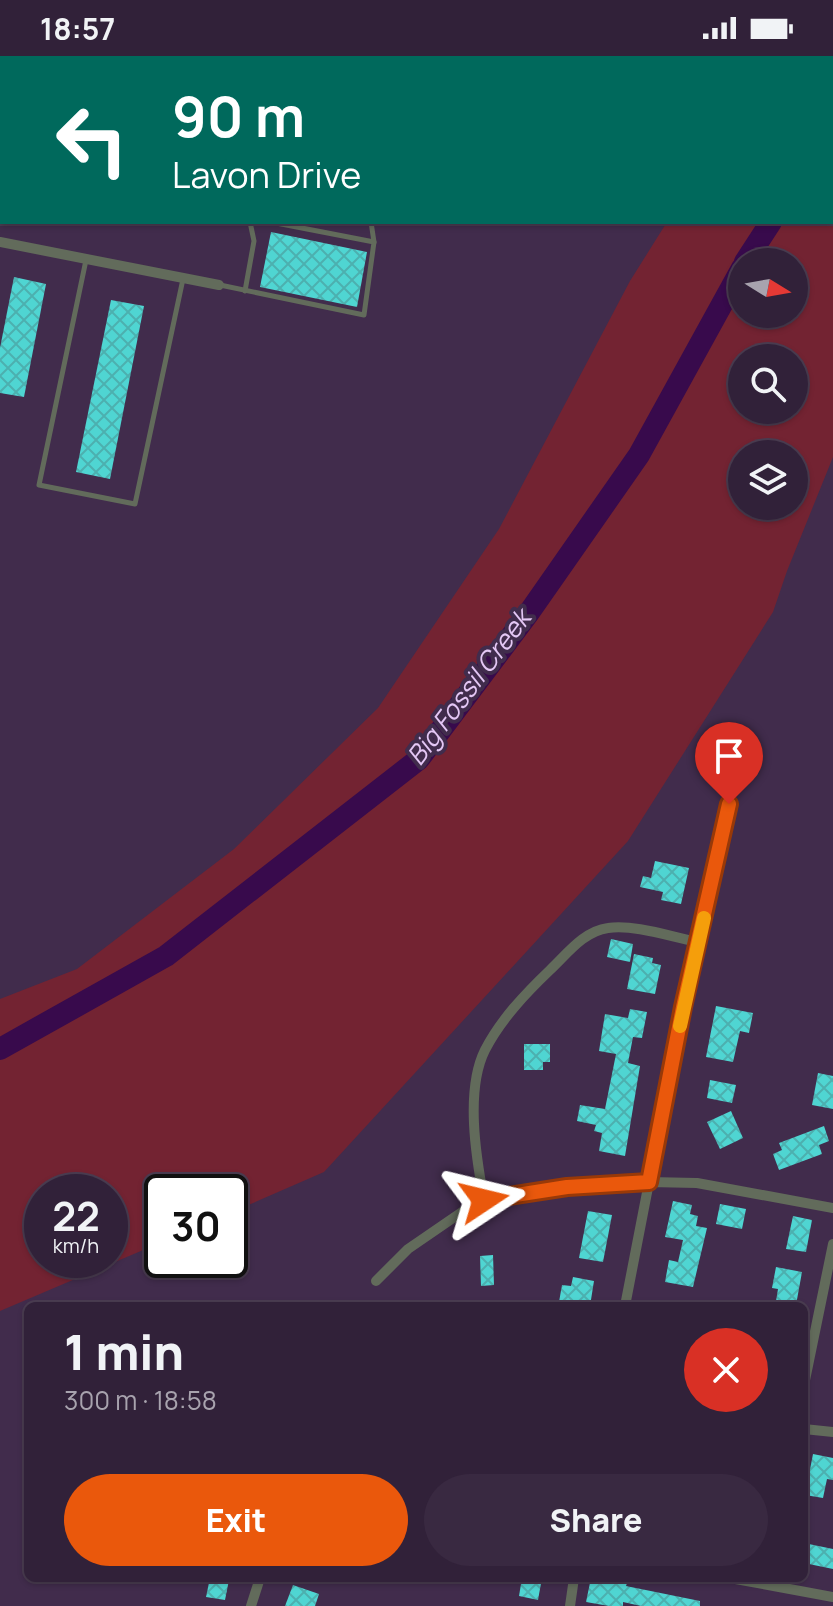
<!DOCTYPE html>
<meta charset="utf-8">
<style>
:root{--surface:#312139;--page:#392941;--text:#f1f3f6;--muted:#a8a3ae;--line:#4c3e53;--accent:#ea580c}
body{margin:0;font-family:Manrope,sans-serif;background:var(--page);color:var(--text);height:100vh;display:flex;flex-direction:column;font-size:30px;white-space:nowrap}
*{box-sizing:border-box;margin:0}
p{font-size:26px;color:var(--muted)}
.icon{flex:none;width:44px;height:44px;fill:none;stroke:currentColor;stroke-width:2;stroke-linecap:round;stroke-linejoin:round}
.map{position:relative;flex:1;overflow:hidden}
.sheet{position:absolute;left:24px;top:1246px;width:784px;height:280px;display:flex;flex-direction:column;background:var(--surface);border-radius:12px;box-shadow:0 2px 6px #0004,0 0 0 2px var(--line)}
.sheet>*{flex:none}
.top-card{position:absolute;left:0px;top:0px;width:834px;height:168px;box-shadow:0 2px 6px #0004,0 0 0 2px var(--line);background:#00695c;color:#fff;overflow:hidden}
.needle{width:52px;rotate:101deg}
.tools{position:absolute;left:728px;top:192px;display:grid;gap:16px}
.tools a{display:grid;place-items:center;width:80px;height:80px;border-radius:50%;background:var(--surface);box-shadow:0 2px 6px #0004,0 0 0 2px var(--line);font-size:40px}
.speed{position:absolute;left:24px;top:1118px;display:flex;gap:16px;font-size:40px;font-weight:700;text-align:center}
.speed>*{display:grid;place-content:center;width:104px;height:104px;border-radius:50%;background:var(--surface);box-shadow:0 2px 6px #0004,0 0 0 2px var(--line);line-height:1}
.speed small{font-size:20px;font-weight:400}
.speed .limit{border:4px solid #111;border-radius:12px;background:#fff;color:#111}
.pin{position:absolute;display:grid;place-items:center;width:68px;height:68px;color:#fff;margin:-82px -34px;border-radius:50% 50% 50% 0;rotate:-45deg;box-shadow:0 0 8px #0007}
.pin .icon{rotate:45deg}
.me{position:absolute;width:88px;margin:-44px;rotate:80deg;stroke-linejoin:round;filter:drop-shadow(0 0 6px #0008)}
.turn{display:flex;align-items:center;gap:28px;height:168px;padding:0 40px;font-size:36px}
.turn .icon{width:104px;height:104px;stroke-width:2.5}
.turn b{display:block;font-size:56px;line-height:68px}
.round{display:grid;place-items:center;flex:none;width:84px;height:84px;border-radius:42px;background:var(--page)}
.headline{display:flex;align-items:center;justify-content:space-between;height:136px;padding:0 40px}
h1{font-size:48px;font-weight:800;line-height:60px}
.primary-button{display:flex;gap:16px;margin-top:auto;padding:16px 40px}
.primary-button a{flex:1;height:92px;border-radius:48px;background:var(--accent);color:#fff;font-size:32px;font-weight:800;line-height:92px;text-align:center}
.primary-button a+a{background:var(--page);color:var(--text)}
.status{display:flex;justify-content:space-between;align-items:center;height:56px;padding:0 40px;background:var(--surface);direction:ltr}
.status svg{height:22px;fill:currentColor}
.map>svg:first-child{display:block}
</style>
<div class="status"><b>18:57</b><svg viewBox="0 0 49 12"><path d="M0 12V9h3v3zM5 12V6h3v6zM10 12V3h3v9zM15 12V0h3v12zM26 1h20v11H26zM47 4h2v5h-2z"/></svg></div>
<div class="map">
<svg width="833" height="1550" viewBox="0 0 833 1550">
<defs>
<pattern id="building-cross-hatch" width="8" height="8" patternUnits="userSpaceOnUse" patternTransform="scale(2)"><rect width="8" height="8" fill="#4fd5d2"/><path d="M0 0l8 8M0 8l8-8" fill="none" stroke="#4cb0af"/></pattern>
</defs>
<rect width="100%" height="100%" fill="#412c4c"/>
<path fill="#732332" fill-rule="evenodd" d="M817 0H833V401L787 515 773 556 628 785 324 1116 230 1157V1136H162V1186L0 1255V943L77 913 234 793 378 652 499 473 630 225 667 166H832V2H814ZM742 206H794V258H742ZM742 302H794V354H742ZM742 398H794V450H742ZM42 1136H110V1204H42Z"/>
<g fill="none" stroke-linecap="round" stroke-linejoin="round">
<g stroke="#380a4c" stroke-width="22">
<path d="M832 83 833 82"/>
<path d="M745 206 771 166"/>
<path d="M0 993 166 900 419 703 528 558 639 399 742 212"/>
</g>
</g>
<g fill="url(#building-cross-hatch)">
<path d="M271 176 367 196 357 251 260 231Z"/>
<path d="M14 221 46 228 24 341 0 337V292Z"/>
<path d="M111 244 144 250 110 423 76 416Z"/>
<path d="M655 805 689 812 681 848 661 844 663 836 640 831 643 820 651 822Z"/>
<path d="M611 883 633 888 630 906 607 901Z"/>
<path d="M634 898 653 902 652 907 661 909 655 938 627 933Z"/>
<path d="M716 950 753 957 749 977 740 975 733 1006 706 1001Z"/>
<path d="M630 953 647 956 642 982 633 981 628 1007 640 1010 625 1100 599 1095 602 1077 594 1075 596 1069 577 1065 580 1049 605 1053 616 998 599 995 605 958 628 962Z"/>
<path d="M524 988H550V1006H543V1014H524Z"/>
<path d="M818 1017 833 1020V1053L812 1049Z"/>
<path d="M710 1024 736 1029 732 1047 707 1042Z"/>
<path d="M731 1055 743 1082 720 1093 707 1066Z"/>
<path d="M824 1070 829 1085 819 1089 822 1098 779 1114 773 1098 782 1094 779 1087Z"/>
<path d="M673 1145 692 1149 690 1158 698 1160 696 1170 707 1172 693 1231 665 1226 669 1204 678 1206 683 1184 665 1181Z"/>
<path d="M720 1148 746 1153 742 1173 716 1168Z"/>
<path d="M588 1155 612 1159 603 1206 579 1202Z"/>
<path d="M793 1160 812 1164 806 1196 786 1193Z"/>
<path d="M493 1199 494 1229 481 1230 480 1200Z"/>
<path d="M776 1211 802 1216 796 1249 776 1245 778 1233 772 1232Z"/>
<path d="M573 1221 594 1225 590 1250 559 1246 562 1229 571 1230Z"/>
<path d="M813 1398 833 1402V1424L827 1423 823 1442 805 1439Z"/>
<path d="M804 1487 833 1493V1513L804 1507Z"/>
<path d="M210 1522 229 1524 225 1544 206 1541Z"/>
<path d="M522 1522H542L538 1544 519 1540Z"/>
<path d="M591 1522 627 1527 626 1530 700 1545V1550H641L623 1546V1550H609L586 1546Z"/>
<path d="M293 1529 319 1538 315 1550H285Z"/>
</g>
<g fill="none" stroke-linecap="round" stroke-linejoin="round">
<g stroke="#626b5b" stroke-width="5">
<path d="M72 2V0"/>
<path d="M117 2V0"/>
<path d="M371 166 374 186"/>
<path d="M86 204 39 429 135 448 183 223"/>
<path d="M220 229 364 259 374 186 271 166"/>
<path d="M245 235 254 185 250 166"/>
</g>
<g stroke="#626b5b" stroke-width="10">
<path d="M0 186 219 229"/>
<path d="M484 1144C476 1101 465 1034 485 994 501 963 526 937 550 914 567 898 584 875 608 872 634 868 672 881 698 886"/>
<path d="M376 1225 408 1193 475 1147 490 1141 567 1131 649 1126 697 1127 833 1152"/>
<path d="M625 1250 683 951 729 748"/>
<path d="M804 1329 833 1188"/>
<path d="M804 1373 833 1376"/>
<path d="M730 1522 833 1541"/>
<path d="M251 1550 260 1522"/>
<path d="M570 1550 574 1522"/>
</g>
</g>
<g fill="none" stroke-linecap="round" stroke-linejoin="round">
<defs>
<path id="route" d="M484 1144 567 1131 649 1126 683 951 729 748"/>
</defs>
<use href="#route" stroke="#983908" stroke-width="20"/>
<use href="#route" stroke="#ea580c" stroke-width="14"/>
<path stroke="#f59e0b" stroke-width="14" d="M680 970 704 862"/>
</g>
<g text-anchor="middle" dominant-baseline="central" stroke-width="8" stroke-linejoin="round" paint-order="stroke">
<g font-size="26" font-style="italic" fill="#e4c7f5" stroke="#412c4c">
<text transform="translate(468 631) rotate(-53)">Big Fossil Creek</text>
</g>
</g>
</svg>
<div class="tools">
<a><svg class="needle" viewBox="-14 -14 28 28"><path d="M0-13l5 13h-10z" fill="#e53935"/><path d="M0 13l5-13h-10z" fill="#a8a3ae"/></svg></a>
<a><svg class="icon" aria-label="search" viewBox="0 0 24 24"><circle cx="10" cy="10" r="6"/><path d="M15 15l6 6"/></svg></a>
<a><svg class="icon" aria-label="layers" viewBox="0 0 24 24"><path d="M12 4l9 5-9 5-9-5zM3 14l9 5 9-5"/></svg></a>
</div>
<div class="speed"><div>22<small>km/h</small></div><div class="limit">30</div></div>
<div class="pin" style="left:729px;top:748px;background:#d93025"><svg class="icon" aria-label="arrive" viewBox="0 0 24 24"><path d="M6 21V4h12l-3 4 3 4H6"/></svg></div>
<svg class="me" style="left:484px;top:1144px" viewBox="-20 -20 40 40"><path d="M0-17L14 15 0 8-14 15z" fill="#ea580c" stroke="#fff" stroke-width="4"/></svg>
<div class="top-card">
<div class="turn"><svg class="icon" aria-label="left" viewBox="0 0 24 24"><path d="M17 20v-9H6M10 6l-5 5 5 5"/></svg><div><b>90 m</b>Lavon Drive</div></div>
</div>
<section class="sheet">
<div class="headline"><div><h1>1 min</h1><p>300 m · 18:58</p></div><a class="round" style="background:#d93025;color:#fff"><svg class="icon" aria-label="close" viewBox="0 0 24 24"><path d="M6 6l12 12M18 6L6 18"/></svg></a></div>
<div class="primary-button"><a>Exit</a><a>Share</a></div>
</section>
</div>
